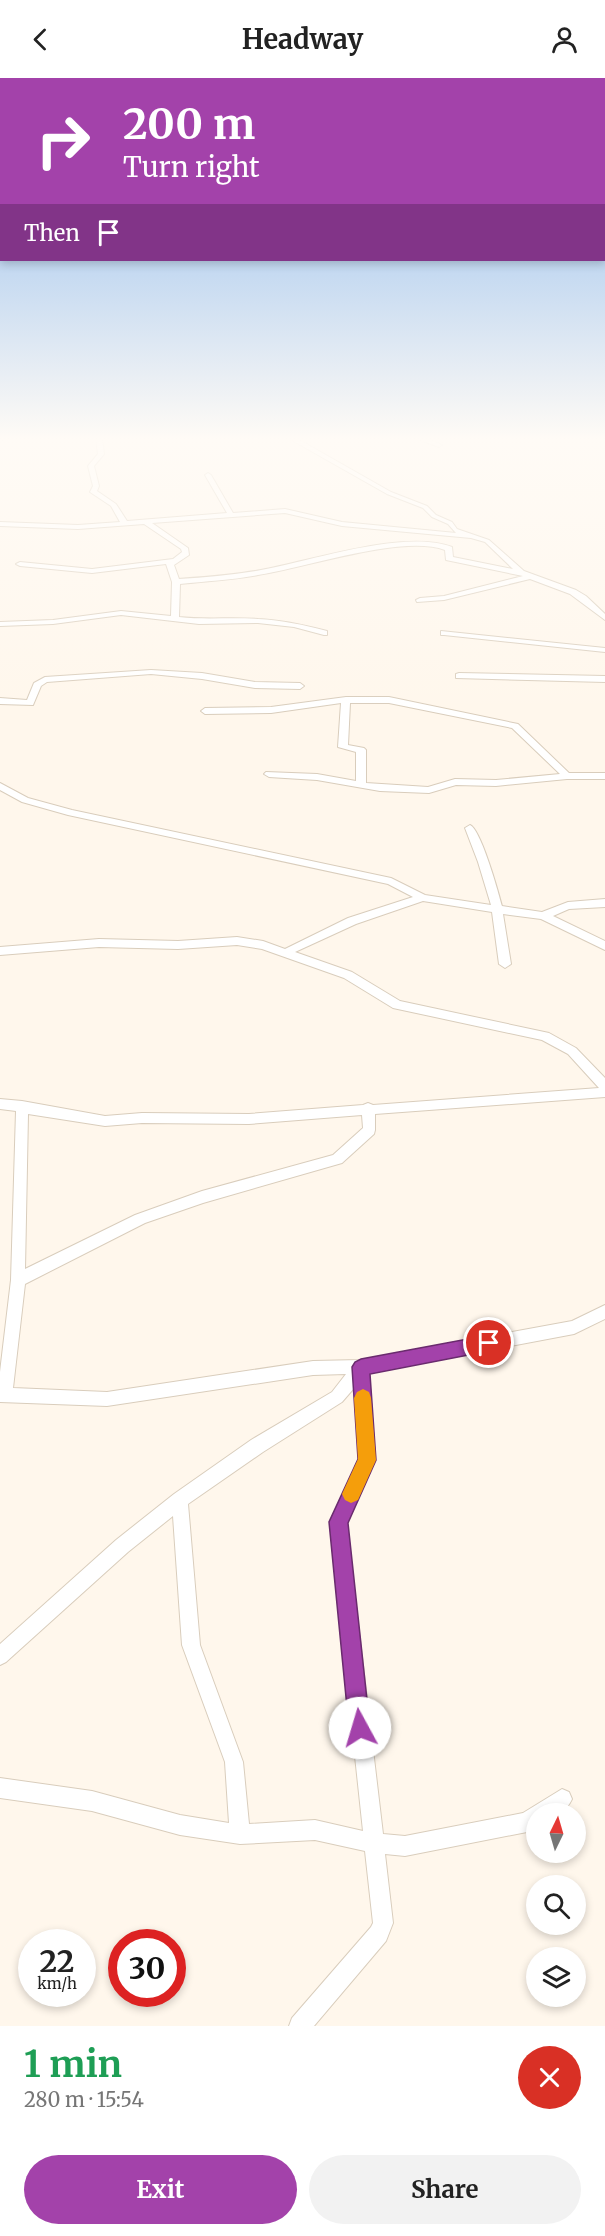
<!DOCTYPE html>
<meta charset="utf-8">
<style>
:root{--surface:#fff;--page:#f2f2f2;--text:#222;--muted:#767676;--accent:#a342aa}
body{margin:0;font-family:Merriweather,serif;background:var(--page);color:var(--text);height:100vh;display:flex;flex-direction:column;font-size:22px;white-space:nowrap}
*{box-sizing:border-box;margin:0}
p{font-size:20px;color:var(--muted)}
.icon{flex:none;width:33px;height:33px;fill:none;stroke:currentColor;stroke-width:2;stroke-linecap:round;stroke-linejoin:round}
.map{position:relative;height:1948px;overflow:hidden}
.drawer{display:flex;flex-direction:column;background:var(--surface);flex:1}
.drawer>*{flex:none}
.guide{position:absolute;left:0px;top:0px;width:606px;height:183px;box-shadow:0 3px 9px #0003;background:#a342aa;color:#fff;overflow:hidden}
.needle{width:39px;rotate:5deg}
.controls{position:absolute;left:526px;top:1725px;display:grid;gap:12px}
.controls a{display:grid;place-items:center;width:60px;height:60px;border-radius:50%;background:var(--surface);box-shadow:0 3px 9px #0003;font-size:30px}
.speed{position:absolute;left:18px;top:1851px;display:flex;gap:12px;font-size:30px;font-weight:700;text-align:center}
.speed>*{display:grid;place-content:center;width:78px;height:78px;border-radius:50%;background:var(--surface);box-shadow:0 3px 9px #0003;line-height:1}
.speed small{font-size:15px;font-weight:400}
.speed .limit{border:9px solid #d22;background:#fff;color:#111}
.pin{position:absolute;display:grid;place-items:center;width:51px;height:51px;color:#fff;margin:-26px;border:3px solid #fff;border-radius:50%;box-shadow:0 2px 6px #0007}
.me{position:absolute;width:66px;margin:-33px;rotate:354deg;stroke-linejoin:round;filter:drop-shadow(0 0 4px #0008)}
.turn{display:flex;align-items:center;gap:21px;height:126px;padding:0 24px;font-size:27px}
.turn .icon{width:78px;height:78px;stroke-width:2.5}
.turn b{display:block;font-size:42px;line-height:51px}
.then{display:flex;align-items:center;height:57px;padding:0 24px;background:#0003;gap:12px;font-size:22px}
.round{display:grid;place-items:center;flex:none;width:63px;height:63px;border-radius:32px;background:var(--page)}
.head{display:flex;align-items:center;justify-content:space-between;height:102px;padding:0 24px}
h1{font-size:36px;font-weight:700;line-height:45px;color:#1e9e55}
.cta{display:flex;gap:12px;margin-top:auto;padding:12px 24px}
.cta a{flex:1;height:69px;border-radius:36px;background:var(--accent);color:#fff;font-size:24px;font-weight:700;line-height:69px;text-align:center}
.cta a+a{background:var(--page);color:var(--text)}
header{display:flex;justify-content:space-between;align-items:center;height:78px;padding:0 24px;background:var(--surface);font-size:27px;font-weight:700}
.map>svg:first-child{display:block}
</style>
<header><svg class="icon" aria-label="back" viewBox="0 0 24 24"><path d="M15 5l-7 7 7 7"/></svg>Headway<svg class="icon" aria-label="person" viewBox="0 0 24 24"><circle cx="12" cy="8" r="4"/><path d="M4 21q1-7 8-7t8 7"/></svg></header>
<div class="map">
<svg width="605" height="1948" viewBox="0 0 605 1948">
<rect width="100%" height="100%" fill="#fff7ec"/>
<g fill="none" stroke-linecap="round" stroke-linejoin="round">
<defs>
<g id="minor">
<path d="M0 360H5L0 363Z"/>
<path d="M96 360H102L104 376 94 388 99 408 97 413 116 426 127 443 227 435 205 397 208 395 211 397 233 435 285 431 342 444 456 455 448 446 432 439 423 430 387 416 288 360H296L391 414 427 428 436 437 452 444 457 451 489 462 524 493 576 512 586 518 605 536V542L570 516 530 501 444 522 417 524 416 522 420 520 444 518 523 498 446 482 445 472C403 456 305 490 258 497 232 502 206 503 180 506L179 539C205 542 232 539 258 541 282 542 304 547 327 553V557H324L294 549 258 545 199 546 121 537 53 546 0 548V544L53 542 121 533 171 538 172 504 166 486 92 495 20 488 16 486 20 484 92 491 173 481 182 474 181 471 144 446 78 451 0 448V444L78 447 120 444 111 428 90 414 93 408 88 388 98 376ZM285 435 342 448 471 460 485 464 513 491 453 479 452 469C404 451 312 483 261 492 234 497 206 499 179 501L174 487 189 477 188 470 152 445Z"/>
<path d="M415 360H425L442 367 439 369Z"/>
<path d="M441 553 605 570V574L444 557H441Z"/>
<path d="M151 592 202 595 255 604 300 605 304 608 300 611 255 610 202 601 151 596 47 604 41 608 33 627 0 626V620L27 622 34 605 45 599Z"/>
<path d="M459 595 605 598V604L456 600V596Z"/>
<path d="M346 619H389L518 646 569 695H605V701H567L496 708 456 707 429 715 380 713 317 702 269 699 264 696 266 694 317 696 356 703V674L338 669 341 625 271 635 205 636 201 633 205 630 271 629ZM350 625H389L512 650 560 696 496 702 455 701 428 709 366 705V672L364 670 348 667Z"/>
<path d="M0 705 28 720 72 732 391 800 425 817 491 827 478 784 465 750 470 747C481 752 498 813 502 828L542 834 568 824 605 821V829L569 831 553 838 605 863V872L541 841 503 836 511 886 505 890 499 886 492 834 423 823 356 846 295 874 352 894 400 923 549 955 576 970 605 1000V1019L375 1036V1052L374 1056 342 1085 203 1125 145 1145 25 1206 13 1310 107 1314 313 1283 361 1282 572 1243 605 1227V1241L574 1256 369 1295 375 1382 346 1444 383 1756 405 1758 523 1735 562 1711 569 1714 572 1721C565 1737 552 1736 537 1736V1749L527 1754 405 1778 385 1776 393 1845 386 1863 314 1948H289L292 1940 371 1849 373 1845 365 1773 315 1762 240 1766 180 1757 92 1733 0 1720V1700L92 1713 180 1737 229 1745 225 1684 182 1567 173 1438 128 1474 6 1584 0 1587V1566L116 1462 174 1416 251 1362 332 1314 346 1296 313 1297 107 1328 0 1324V1294L11 1202 16 1033 0 1031V1021L22 1023 105 1038 142 1035 249 1036 363 1027 368 1025 373 1027 599 1010 568 976 542 962 393 930 344 900 262 871 237 867 178 871 99 869 0 877V869L99 861 178 863 237 859 263 863 285 871 348 840 413 819 388 806 68 737 22 724 0 712ZM28 1036 105 1048 142 1045 249 1046 362 1037 363 1050 333 1077 202 1113 135 1137 25 1191ZM355 1309 359 1381 330 1444 363 1753 315 1742 249 1746 243 1684 200 1567 188 1426 263 1374 342 1324Z"/>
</g>
</defs>
<use href="#minor" stroke="#d9cdbc" stroke-width="2"/>
<use href="#minor" fill="#fff" fill-rule="evenodd"/>
</g>
<linearGradient id="sky" x2="0" y2="1"><stop stop-color="#82b3eb"/><stop offset="0.57" stop-color="#fffbf6"/><stop offset="1" stop-color="#fffbf6" stop-opacity="0"/></linearGradient>
<rect width="605" height="633" fill="url(#sky)"/>
<path fill="#a342aa" stroke="#6a2b6e" stroke-width="1.5" d="M489 1257 495 1260 497 1265 495 1271 489 1273 370 1296 376 1382 348 1445 370 1650 367 1658 360 1661 352 1658 349 1650 329 1444 358 1381 352 1289 355 1284 361 1281Z"/>
<path fill="#f59e0b" d="M363 1311 369 1314 371 1320 376 1382 358 1422 351 1425 345 1422 342 1416 358 1381 354 1320 357 1314Z"/>
</svg>
<div class="controls">
<a><svg class="needle" viewBox="-14 -14 28 28"><path d="M0-13l5 13h-10z" fill="#e53935"/><path d="M0 13l5-13h-10z" fill="#767676"/></svg></a>
<a><svg class="icon" aria-label="search" viewBox="0 0 24 24"><circle cx="10" cy="10" r="6"/><path d="M15 15l6 6"/></svg></a>
<a><svg class="icon" aria-label="layers" viewBox="0 0 24 24"><path d="M12 4l9 5-9 5-9-5zM3 14l9 5 9-5"/></svg></a>
</div>
<div class="speed"><div>22<small>km/h</small></div><div class="limit">30</div></div>
<div class="pin" style="left:489px;top:1265px;background:#d93025"><svg class="icon" aria-label="arrive" viewBox="0 0 24 24"><path d="M6 21V4h12l-3 4 3 4H6"/></svg></div>
<svg class="me" style="left:360px;top:1650px" viewBox="-20 -20 40 40"><circle r="19" fill="#fff"/><path d="M0-13L10 11 0 6-10 11z" fill="#a342aa"/></svg>
<div class="guide">
<div class="turn"><svg class="icon" aria-label="right" viewBox="0 0 24 24"><path d="M7 20v-9h11M14 6l5 5-5 5"/></svg><div><b>200 m</b>Turn right</div></div>
<div class="then">Then<svg class="icon" aria-label="arrive" viewBox="0 0 24 24"><path d="M6 21V4h12l-3 4 3 4H6"/></svg></div>
</div>
</div>
<section class="drawer">
<div class="head"><div><h1>1 min</h1><p>280 m · 15:54</p></div><a class="round" style="background:#d93025;color:#fff"><svg class="icon" aria-label="close" viewBox="0 0 24 24"><path d="M6 6l12 12M18 6L6 18"/></svg></a></div>
<div class="cta"><a>Exit</a><a>Share</a></div>
</section>
